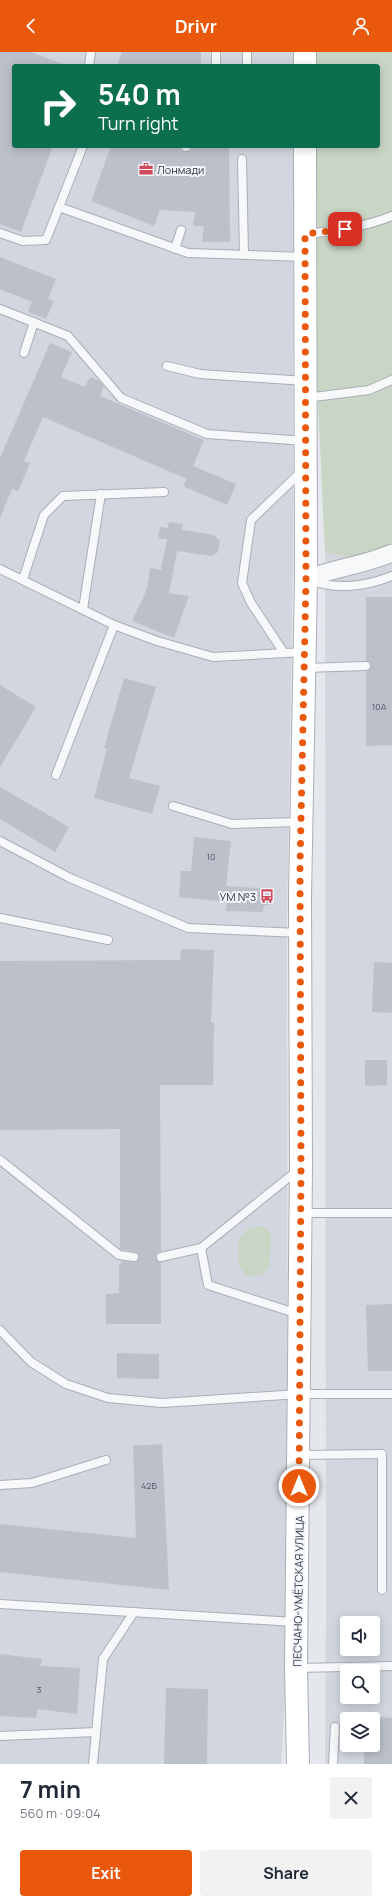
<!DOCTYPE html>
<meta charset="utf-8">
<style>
:root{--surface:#fff;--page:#f2f2f3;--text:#1f2937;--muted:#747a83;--accent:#ea580c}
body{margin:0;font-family:Manrope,sans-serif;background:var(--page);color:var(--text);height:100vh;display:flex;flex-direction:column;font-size:15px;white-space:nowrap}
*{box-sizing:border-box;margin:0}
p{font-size:13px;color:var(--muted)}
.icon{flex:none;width:22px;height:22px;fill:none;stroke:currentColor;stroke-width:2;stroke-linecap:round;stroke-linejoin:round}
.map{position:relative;height:1712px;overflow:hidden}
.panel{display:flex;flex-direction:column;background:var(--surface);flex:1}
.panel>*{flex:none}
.guide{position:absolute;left:12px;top:12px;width:368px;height:84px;border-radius:4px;box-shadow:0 2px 10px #0003;background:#0b6e4f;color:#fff;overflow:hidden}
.tools{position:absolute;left:340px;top:1564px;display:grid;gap:8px}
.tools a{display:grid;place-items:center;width:40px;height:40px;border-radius:4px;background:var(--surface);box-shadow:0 2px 10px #0003;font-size:20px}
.pin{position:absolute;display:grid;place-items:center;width:34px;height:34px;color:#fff;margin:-17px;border-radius:8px;box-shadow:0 2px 6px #0006}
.me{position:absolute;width:44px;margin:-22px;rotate:0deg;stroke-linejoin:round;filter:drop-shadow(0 0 3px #0008)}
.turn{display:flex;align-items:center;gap:14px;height:84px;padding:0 20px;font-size:18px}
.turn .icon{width:52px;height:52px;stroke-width:2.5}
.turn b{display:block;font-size:28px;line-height:34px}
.round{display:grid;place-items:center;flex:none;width:42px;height:42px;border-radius:4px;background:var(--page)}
.summary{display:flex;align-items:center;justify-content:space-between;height:68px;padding:0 20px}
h1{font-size:24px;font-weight:700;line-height:30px}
.button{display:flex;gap:8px;margin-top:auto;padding:8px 20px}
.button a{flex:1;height:46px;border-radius:4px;background:var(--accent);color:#fff;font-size:16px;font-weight:700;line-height:46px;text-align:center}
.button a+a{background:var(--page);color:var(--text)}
header{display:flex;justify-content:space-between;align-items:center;height:52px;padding:0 20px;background:var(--accent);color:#fff;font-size:18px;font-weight:700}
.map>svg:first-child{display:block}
</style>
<header><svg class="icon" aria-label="back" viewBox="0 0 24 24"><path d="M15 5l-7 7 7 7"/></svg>Drivr<svg class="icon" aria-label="person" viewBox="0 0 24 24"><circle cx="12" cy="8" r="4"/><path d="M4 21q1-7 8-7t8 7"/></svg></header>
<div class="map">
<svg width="392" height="1712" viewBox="0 0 392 1712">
<rect width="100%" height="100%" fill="#e4e7ec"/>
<g fill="#d2d6de" fill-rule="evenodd">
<path d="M0 0H293V14H14V94H293V503L287 870 288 1589 281 1712H0Z"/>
<path d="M325 500 380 511 392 506V1712H325L326 1554ZM347 1571H373V1597H347ZM347 1619H373V1645H347ZM347 1667H373V1693H347Z"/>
</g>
<g fill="#c9d6c5">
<path d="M314 0H392V506L380 511 325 500 313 246 314 94H378V14H314Z"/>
<path d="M264 1174 271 1183 269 1216 261 1223 247 1224 238 1213 239 1187 248 1176Z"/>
</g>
<g fill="#bbc0ca">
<path d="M0 0H31L65 13V14H14V94H53L21 180 0 172Z"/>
<path d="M122 0H201V14H117Z"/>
<path d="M111 94H180L181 98 186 100 191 98 192 94H229L230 190H202L204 174H193L195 160 160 158 154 174 91 149Z"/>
<path d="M0 205 56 227 48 247 54 249 46 267 28 260 32 250 0 237Z"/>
<path d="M50 291 72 300 61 325 85 335 90 325 99 329 104 334 100 344 204 388 193 414 236 432 227 453 183 434 187 427 43 365 24 409 30 411 18 439 12 437 0 466V406Z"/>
<path d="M169 470 183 472 182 478 214 483 220 489 218 500 212 504 177 499 169 541 189 544 174 586 132 569 147 537 150 516 161 518 167 487H158L160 475 168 476Z"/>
<path d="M366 545H392V693L366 694V620L369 618 371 614 370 611 366 609Z"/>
<path d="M124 626 156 635 129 726 160 734 152 762 94 746 107 697 104 696Z"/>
<path d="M0 633 36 655 0 715Z"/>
<path d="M0 735 69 775 55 800 0 767Z"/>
<path d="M194 785 231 789 226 834 271 837 270 853H264L263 860 226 859 227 850 179 845 181 819H191Z"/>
<path d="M181 897 214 898 211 971H214L213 1033H160L161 1199 157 1201 156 1206 161 1210V1272H106V1242L119 1241V1213H121V1209L136 1210 139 1205 137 1200 120 1197V1077L0 1078V909L180 908Z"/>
<path d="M374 910 392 911V961L372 960Z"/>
<path d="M365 1008H387V1033L365 1034Z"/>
<path d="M392 1252V1319H368L366 1253Z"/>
<path d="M117 1301 159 1302V1327L117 1326Z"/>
<path d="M162 1392 169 1538 0 1520V1472L136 1486 133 1394Z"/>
<path d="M0 1602 42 1607 40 1614 80 1616 77 1662 38 1657 36 1666 0 1664Z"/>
<path d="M166 1636 208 1637 207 1712H164Z"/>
<path d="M373 1665 392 1666V1712H364V1693H373Z"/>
</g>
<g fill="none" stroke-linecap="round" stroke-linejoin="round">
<defs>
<g id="service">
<path d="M216 0V14"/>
<path d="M89 14 91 0"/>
<path d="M247 14V0"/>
<path d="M186 95V94"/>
<path d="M242 107 244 202"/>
<path d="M59 155 188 201 305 205"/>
<path d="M0 181 23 189 46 188 83 94"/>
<path d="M306 182C335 179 365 175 392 164"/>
<path d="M175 197 181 178"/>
<path d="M0 257 68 284 121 346 207 382 305 389"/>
<path d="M24 301 34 270"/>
<path d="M167 314 200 322 305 329"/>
<path d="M306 346 369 338 392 328"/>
<path d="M0 517 114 573 157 589 213 605 304 600"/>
<path d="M23 527 44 463 63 444 164 440"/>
<path d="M309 528C338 538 364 535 392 524"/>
<path d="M83 557 101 442"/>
<path d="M284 601 251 551 242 531 251 468 303 418"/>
<path d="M305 616 366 614"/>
<path d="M56 723 114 573"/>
<path d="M173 754 232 772 300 770"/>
<path d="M0 789 70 826 188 876 300 881"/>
<path d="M0 866 108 888"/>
<path d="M0 1108 119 1203 134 1205"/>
<path d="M301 1161H392"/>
<path d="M161 1205 201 1196"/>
<path d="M298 1262 208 1233 201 1196 298 1118"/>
<path d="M0 1278 31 1310 66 1332 108 1346 162 1351 300 1342H392"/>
<path d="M300 1403 382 1402V1538"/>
<path d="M0 1433 32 1431 106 1408"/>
<path d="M0 1552 295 1570"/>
<path d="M297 1616 392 1614"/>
<path d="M0 1684 96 1680"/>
<path d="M93 1712 103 1607 134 1560"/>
<path d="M333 1712 335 1675"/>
</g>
<path id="minor" d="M306 527C334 516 364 513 392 501"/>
<g id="secondary">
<path d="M305 0V14"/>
<path d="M298 1712 296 1616 301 1115 300 845 306 527 305 94"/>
</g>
</defs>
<use href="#service" stroke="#a9aeb7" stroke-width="10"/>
<use href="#minor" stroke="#a9aeb7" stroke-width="19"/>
<use href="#secondary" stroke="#a9aeb7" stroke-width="24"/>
<use href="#service" stroke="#f7f8fa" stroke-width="8"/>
<use href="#minor" stroke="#f7f8fa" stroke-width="17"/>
<use href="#secondary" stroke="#fff" stroke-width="22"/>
</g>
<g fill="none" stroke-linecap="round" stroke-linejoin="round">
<path stroke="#ea580c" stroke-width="7" stroke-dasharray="0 12.6" d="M299 1434 301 1116 300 815 306 527 305 182 345 177"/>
</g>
<defs>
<symbol id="office-bare" viewBox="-9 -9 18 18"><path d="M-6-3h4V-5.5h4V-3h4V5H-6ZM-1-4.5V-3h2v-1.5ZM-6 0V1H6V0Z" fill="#d1495b" stroke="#f4f6f9" stroke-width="2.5" paint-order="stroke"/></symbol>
<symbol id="bus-bare" viewBox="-9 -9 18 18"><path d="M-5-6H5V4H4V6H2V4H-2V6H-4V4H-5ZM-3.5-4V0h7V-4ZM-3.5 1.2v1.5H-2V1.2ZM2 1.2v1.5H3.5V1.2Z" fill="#d1495b" stroke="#f4f6f9" stroke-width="2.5" paint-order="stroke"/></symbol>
</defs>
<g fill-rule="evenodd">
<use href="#office-bare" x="136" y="107" width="20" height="20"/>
<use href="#bus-bare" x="257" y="834" width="20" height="20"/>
</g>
<g text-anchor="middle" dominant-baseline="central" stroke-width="4" stroke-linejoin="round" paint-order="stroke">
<g font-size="9" fill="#4f5766">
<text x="379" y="654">10А</text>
<text x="211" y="804">10</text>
<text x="149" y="1433">42Б</text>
<text x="39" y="1637">3</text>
</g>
<g font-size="11" fill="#2b3445" stroke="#f4f6f9" text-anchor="start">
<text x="157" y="117">Лонмади</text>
<text x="256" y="844" text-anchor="end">УМ №3</text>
</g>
<g font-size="11" fill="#2b3445" stroke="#f4f6f9">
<text transform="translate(298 1539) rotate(-89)">ПЕСЧАНО-УМЁТСКАЯ УЛИЦА</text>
</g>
</g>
</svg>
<div class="tools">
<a><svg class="icon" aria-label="sound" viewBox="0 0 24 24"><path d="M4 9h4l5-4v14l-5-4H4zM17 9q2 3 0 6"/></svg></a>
<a><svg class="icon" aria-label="search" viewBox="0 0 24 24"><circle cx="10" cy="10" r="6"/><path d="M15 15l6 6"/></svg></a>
<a><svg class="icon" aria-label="layers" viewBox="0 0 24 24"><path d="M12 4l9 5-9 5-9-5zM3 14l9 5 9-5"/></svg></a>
</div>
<div class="pin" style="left:345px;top:177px;background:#d93025"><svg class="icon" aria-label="arrive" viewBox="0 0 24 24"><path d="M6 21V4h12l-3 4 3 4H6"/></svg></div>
<svg class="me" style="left:299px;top:1434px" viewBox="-20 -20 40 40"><circle r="17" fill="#ea580c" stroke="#fff" stroke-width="3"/><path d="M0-11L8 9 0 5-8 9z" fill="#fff"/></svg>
<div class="guide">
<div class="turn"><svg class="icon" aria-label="right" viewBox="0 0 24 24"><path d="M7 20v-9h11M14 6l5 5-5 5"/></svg><div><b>540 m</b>Turn right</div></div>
</div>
</div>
<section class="panel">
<div class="summary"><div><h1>7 min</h1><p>560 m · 09:04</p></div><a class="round"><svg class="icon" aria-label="close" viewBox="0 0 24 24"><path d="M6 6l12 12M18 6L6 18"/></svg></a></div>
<div class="button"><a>Exit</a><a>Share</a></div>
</section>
